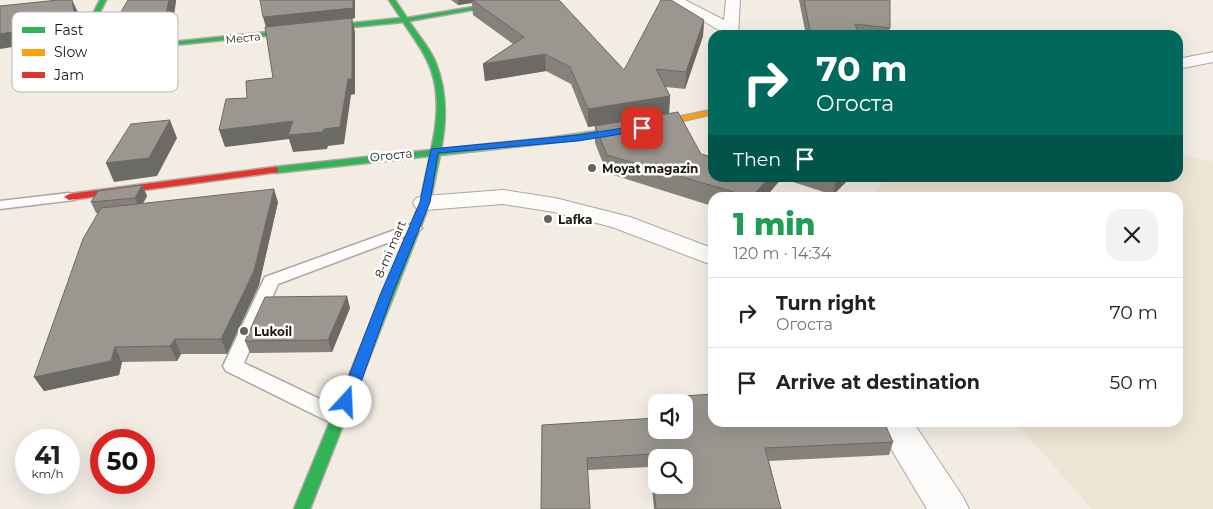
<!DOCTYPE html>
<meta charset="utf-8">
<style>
:root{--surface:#fff;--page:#f2f2f2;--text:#222;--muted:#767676;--line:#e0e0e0}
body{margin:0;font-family:Montserrat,sans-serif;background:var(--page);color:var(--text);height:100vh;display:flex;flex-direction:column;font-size:19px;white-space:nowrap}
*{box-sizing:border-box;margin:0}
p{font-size:16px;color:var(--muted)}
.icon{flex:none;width:28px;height:28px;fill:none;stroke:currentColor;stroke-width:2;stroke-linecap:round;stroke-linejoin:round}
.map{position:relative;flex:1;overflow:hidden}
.side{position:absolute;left:708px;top:192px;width:475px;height:235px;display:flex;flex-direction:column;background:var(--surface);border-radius:15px;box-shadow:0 5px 20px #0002}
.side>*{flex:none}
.guide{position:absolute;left:708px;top:30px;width:475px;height:152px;border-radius:15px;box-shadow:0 5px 20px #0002;background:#00695c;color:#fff;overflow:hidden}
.tools{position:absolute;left:648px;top:394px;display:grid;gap:10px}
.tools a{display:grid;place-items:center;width:45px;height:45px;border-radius:10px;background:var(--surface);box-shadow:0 5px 20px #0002;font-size:25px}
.speed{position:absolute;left:15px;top:429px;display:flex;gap:10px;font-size:25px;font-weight:700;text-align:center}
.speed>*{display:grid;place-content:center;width:65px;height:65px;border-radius:50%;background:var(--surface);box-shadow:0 5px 20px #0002;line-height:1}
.speed small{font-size:12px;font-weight:400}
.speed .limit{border:8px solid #d22;background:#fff;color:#111}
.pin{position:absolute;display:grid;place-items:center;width:42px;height:42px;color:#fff;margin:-21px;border-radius:10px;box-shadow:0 2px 8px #0006}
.me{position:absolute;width:55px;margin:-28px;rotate:20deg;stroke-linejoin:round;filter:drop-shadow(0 0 4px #0008)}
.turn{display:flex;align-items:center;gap:18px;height:105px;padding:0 25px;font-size:22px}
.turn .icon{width:65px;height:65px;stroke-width:2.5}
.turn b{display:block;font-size:35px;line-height:42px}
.then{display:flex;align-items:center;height:48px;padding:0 25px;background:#0003;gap:10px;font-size:19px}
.round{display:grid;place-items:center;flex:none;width:52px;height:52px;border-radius:15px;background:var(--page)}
.headline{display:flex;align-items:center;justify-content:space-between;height:85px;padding:0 25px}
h1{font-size:30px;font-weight:800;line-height:38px;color:#1e9e55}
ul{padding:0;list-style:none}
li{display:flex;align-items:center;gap:15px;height:70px;padding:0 25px;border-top:1px solid var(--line)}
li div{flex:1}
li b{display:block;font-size:19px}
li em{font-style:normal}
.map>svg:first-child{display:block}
</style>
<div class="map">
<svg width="1213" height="509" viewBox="0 0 1213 509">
<rect width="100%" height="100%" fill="#f2ece3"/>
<path fill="#eee4d3" d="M1178 155 1213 161V509H1092L1016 423 1178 422V198L871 197 885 178H1178Z"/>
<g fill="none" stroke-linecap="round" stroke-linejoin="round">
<defs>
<g id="lane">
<path d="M69 193 74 194 76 197 74 200 0 209V201Z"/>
<path d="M414 223 419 225 422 228 419 231 278 284 244 363 347 412 351 418 347 424 340 426 333 424 226 371 223 366 265 277Z"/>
</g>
<g id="street">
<path d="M667 0H685L724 20 726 0H740L738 35H722V32Z"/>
<path d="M1213 52V62L1178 69V59Z"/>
<path d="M503 190 555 198 630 217 712 248V265L612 227 554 212 503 204 425 210 416 208 413 203 416 198 425 196Z"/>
<path d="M875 422H913L963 497 969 509H927Z"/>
</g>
<path id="fast" d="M100 0H106L82 48 86 51 401 18 389 0H395L407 18 515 0H529L409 21C417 34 429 47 435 61 447 90 447 119 441 149L549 138 639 125 643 128 639 131 549 143 440 155 430 203 310 509H294L420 203 430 156 275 173 270 170 275 167 431 150C438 121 441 86 426 58 420 46 411 34 403 22L83 54 75 49Z"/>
<path id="slow" d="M712 110V114L639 131 635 128 639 125Z"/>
<path id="jam" d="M275 167 278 168V172L69 200 64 197 69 194Z"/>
</defs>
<use href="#lane" stroke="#aba7a0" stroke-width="3"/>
<use href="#street" stroke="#aba7a0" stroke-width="2"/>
<use href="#fast" stroke="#aba7a0" stroke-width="3"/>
<use href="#slow" stroke="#aba7a0" stroke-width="3"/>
<use href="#jam" stroke="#aba7a0" stroke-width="3"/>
<use href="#lane" fill="#fdfcfb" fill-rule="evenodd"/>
<use href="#street" fill="#fdfcfb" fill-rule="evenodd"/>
<use href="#fast" fill="#30b455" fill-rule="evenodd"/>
<use href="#slow" fill="#ff9f0a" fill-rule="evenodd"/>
<use href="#jam" fill="#e5322d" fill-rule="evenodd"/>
</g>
<g fill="#85827c">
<path d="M451 0H559L624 70 704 20 703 36 685 89 666 87 670 96 669 113 712 178H850L833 195 781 178 765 198H712V206L607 173 595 143V126L588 127 571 84 546 71 485 81 483 64 513 44 473 15 472 3 458 5Z"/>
<path d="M799 0H890V28L888 35H806Z"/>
<path d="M142 185 147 196 143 203 278 202 259 285 227 354H181L177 361 122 362 119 375 44 391 34 377 98 213H96L91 202Z"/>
<path d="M350 308 332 352 250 353 245 341Z"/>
<path d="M684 396 893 442 889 455 769 461 781 509H654L650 467 588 470 542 425 685 417 684 411Z"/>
</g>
<g fill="#6c6a65">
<path d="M72 0 78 12 80 27 74 37 0 49V34Z"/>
<path d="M169 0H176V2L171 35 120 40 114 24Z"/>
<path d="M353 0H355V18L352 19 355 32V94L351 95 344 144 328 146 327 149 293 152 289 139 225 147 219 130 293 121 263 17Z"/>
<path d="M458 0H494H472V3L458 5Z"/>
<path d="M704 20 703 36 685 89 686 72Z"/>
<path d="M545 54 546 71 485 81 483 64Z"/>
<path d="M670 96 669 114 588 127V109Z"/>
<path d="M170 120 177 138 157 176 114 182 106 163Z"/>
<path d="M769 178H782L765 198H751Z"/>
<path d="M837 178H850L833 195Z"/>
<path d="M142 185 147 196 140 209 135 198Z"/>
<path d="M274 189 278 202 259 285 227 354 221 339Z"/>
<path d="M347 296 350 308 332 352 328 340Z"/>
<path d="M175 339 181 354 177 361 170 346Z"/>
<path d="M115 347 122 362 119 375 44 391 34 377Z"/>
</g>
<g fill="#9b9790" stroke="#6c6a65" fill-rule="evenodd">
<path d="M58 0H72L74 13 68 23 0 34V6Z"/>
<path d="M128 0H169L165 19 114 24Z"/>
<path d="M260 0H353V8L263 17Z"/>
<path d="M472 0H559L624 70 661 0H671L704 20 686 72 656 69 670 96 588 109 570 67 545 54 483 64 524 37Z"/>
<path d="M804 0H890V28L855 24 859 35H811Z"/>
<path d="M352 18V79H348L340 127 324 129 323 132 288 135 293 121 219 130 226 99 247 98 246 81 273 78 265 27Z"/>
<path d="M678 112 701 154 712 157V178H769L751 197 607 155 595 126Z"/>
<path d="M170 120 149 158 106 163 131 124Z"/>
<path d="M142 185 135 198 91 202 98 191Z"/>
<path d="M274 189 254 271 221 339H175L170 346 115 347 111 361 34 377 83 239 101 208Z"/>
<path d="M347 296 328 340 245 341 265 297Z"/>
<path d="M712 394V422H884L893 442 765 448 781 509H656L651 454 587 458 590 509H541L542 425 656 418V430H684V417L688 416 684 396ZM656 458H684V485H656Z"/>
</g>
<path fill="#1a73e8" stroke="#114b97" d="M642 125 646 126V130L578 141 438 153 430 202 392 295 354 402 352 406H341L339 402 380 295 420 202 431 149 578 135Z"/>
<g fill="#66625a" stroke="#fff" stroke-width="2">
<circle cx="592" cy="168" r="5"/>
<circle cx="548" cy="219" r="5"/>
<circle cx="244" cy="331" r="5"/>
</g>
<g text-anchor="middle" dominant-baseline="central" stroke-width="5" stroke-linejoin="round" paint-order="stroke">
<g font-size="11" fill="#1b1711" stroke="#fff">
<text transform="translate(243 38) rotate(-6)">Места</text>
</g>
<g font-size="12" fill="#1b1711" stroke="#fff">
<text transform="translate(391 155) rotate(-6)">Огоста</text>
<text transform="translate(390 249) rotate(-67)">8-mi mart</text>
</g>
<g font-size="12" font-weight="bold" fill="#1b1711" stroke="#fff" text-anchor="start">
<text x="602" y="168">Moyat magazin</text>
<text x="558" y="219">Lafka</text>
<text x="254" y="331">Lukoil</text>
</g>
</g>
<rect x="12" y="12" width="166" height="80" rx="8" fill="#fff" stroke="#bbb9b8" stroke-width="1"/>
<rect x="22" y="27" width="23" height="6" fill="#30b455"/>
<rect x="22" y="49" width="23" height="7" fill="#ff9f0a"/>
<rect x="22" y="72" width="23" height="6" fill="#e5322d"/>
<g font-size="14" fill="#1b1711">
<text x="54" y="35">Fast</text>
<text x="54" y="57">Slow</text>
<text x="54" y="80">Jam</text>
</g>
</svg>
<div class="tools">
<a><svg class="icon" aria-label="sound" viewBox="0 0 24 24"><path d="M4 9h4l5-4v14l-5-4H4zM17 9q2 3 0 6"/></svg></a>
<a><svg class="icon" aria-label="search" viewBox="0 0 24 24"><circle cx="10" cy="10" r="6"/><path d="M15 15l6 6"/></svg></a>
</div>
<div class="speed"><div>41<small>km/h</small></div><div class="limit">50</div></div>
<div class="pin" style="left:642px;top:128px;background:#d93025"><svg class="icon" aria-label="arrive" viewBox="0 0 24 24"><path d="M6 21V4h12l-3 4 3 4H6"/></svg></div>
<svg class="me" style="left:346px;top:402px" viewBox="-20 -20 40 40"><circle r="19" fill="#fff"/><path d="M0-13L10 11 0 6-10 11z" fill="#1a73e8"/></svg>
<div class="guide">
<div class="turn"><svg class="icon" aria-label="right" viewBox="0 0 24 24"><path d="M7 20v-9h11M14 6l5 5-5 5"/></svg><div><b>70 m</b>Огоста</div></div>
<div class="then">Then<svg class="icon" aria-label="arrive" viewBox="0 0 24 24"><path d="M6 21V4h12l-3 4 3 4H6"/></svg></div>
</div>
<section class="side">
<div class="headline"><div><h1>1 min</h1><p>120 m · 14:34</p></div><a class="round"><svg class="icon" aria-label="close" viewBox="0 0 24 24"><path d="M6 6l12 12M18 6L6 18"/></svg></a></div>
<ul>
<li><svg class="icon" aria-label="right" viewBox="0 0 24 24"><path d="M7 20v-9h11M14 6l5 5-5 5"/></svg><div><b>Turn right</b><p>Огоста</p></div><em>70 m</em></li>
<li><svg class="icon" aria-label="arrive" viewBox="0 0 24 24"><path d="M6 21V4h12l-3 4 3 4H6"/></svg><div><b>Arrive at destination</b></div><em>50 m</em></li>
</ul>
</section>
</div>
